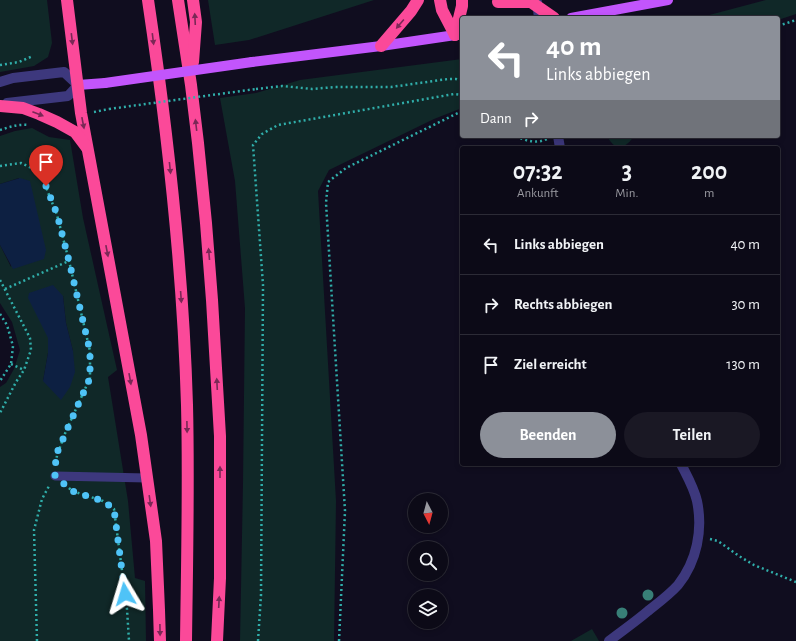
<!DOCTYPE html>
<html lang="de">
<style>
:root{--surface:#0c0a17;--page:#1a1824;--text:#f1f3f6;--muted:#9a9aa1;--line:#2c2b36;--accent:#8c9099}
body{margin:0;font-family:"Alegreya Sans",sans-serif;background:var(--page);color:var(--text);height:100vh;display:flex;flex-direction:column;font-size:15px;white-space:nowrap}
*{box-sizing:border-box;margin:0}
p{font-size:13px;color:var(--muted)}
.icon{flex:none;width:22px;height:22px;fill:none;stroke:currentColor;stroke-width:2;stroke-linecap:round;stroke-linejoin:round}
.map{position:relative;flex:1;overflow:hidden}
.side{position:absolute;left:460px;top:146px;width:320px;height:320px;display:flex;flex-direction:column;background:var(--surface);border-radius:4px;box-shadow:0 2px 6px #0003,0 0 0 1px var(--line)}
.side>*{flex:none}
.guide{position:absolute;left:460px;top:16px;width:320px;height:122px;border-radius:4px;box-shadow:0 2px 6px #0003,0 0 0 1px var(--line);background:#8c9099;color:#fff;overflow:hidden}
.needle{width:26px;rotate:174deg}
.fabs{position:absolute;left:408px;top:493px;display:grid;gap:8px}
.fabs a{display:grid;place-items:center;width:40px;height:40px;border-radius:50%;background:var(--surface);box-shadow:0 2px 6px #0003,0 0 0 1px var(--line);font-size:20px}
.pin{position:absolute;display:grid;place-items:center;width:34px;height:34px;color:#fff;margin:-41px -17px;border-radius:50% 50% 50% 0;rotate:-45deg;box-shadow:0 0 4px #0007}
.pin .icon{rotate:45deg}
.me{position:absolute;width:44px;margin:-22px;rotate:353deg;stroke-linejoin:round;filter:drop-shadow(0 0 3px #0008)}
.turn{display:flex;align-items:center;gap:14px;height:84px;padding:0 20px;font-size:18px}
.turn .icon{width:52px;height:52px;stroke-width:2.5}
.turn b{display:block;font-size:28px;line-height:34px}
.then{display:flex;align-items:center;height:38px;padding:0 20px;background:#0003;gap:8px;font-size:15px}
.eta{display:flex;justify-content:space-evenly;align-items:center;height:68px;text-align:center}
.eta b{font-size:24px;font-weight:700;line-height:28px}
.primary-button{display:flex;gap:8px;margin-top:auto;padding:8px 20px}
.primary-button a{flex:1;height:46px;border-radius:24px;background:var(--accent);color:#fff;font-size:16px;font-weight:700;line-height:46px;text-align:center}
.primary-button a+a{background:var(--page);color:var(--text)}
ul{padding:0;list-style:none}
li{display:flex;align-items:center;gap:12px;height:60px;padding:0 20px;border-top:1px solid var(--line)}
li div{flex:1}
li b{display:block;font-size:15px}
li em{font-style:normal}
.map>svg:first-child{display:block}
</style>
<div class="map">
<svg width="796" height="641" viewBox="0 0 796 641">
<rect width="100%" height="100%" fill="#100d1f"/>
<g fill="#102828" fill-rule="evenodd">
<path d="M0 0H47L52 43 48 57 34 66 0 72Z"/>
<path d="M208 0H374L249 40 215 45Z"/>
<path d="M766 0H796V14L778 20V18H698Z"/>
<path d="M462 59V108L434 119 329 170 318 191 336 501 334 641H240L243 483 245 308 235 181 220 98 256 93 300 80Z"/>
<path d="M32 128 49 137 70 140 83 218 117 370 108 377 128 501 135 578 145 581 146 641H0V387L6 383 14 369 20 350 12 322 0 303V245L11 267 19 178 0 184V136L15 131ZM63 296 66 323 73 351 43 381 48 353V338Z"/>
<path d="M606 136H634C630 142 623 150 615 146 612 144 609 139 606 136Z"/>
<path d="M592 629 599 641H571Z"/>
</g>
<g fill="#0d2042">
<path d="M20 178 30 181 46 250 44 259 13 269 0 245V184Z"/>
<path d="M53 285 63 296 66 323 73 351 75 372 70 387 61 400 43 381 48 353V338L28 298 29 293Z"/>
</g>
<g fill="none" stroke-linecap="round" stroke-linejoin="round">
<g stroke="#30aeaa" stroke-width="2.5" stroke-dasharray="2 3" stroke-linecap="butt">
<path d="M778 26 796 20"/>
<path d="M0 65 19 62 33 56"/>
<path d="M256 89 282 86 312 89 335 87H391L448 79H456L462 81"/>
<path d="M94 112 109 109"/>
<path d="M0 130C9 127 18 124 28 125"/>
<path d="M516 136C525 141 537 144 547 139"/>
<path d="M0 166 21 163 40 172 57 215 69 261 90 351V378L66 431 57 455 56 465"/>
<path d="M0 280 30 338 31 350 24 370 16 382 0 413"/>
<path d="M5 289 69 261"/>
<path d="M0 314 7 325 13 346 11 364 0 381"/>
<path d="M11 364 24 370"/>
<path d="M69 488 72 491 103 501 114 509 127 609 129 641"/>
<path d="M710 539 718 541 739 556 754 565 796 582"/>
<path d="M37 641 34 530 42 499 49 486"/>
<path d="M258 641 261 595 263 285 253 145 262 134 278 125 454 94 462 95"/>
<path d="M339 641 345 511 326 203 328 182 346 168 462 111"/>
</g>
<path stroke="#3d387d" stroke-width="9" d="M55 476 147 478"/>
<path stroke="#3d387d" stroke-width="10" d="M0 82 13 78 64 72 78 85 68 96 7 103"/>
<g stroke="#3d387d" stroke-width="10">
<path d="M537 2 539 18"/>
<path d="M558 136 560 148"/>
<path d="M609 641C622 631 635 622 648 611 658 603 669 595 678 585 697 561 703 530 697 501 694 488 687 476 681 464"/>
</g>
<g stroke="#c255fc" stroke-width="10">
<path d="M571 18 668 0"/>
<path d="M252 62 381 46 462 34"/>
<path d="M78 85 105 83"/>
</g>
<g stroke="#fb4999" stroke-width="12">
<path d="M67 0 81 113 141 435 156 541 159 610 160 641"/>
<path d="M148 0C168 134 183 270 187 405 189 484 187 562 186 641"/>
<path d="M178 0 191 85 198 143 206 223 212 300 220 436V578L217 641"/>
<path d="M440 0 442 10 455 35"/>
<path d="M455 35 462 6V0"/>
<path d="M381 46 411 11 418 0"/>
<path d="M193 62 196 22 193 0"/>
<path d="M0 106 23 108 39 114 57 122 75 132 87 148"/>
</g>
<path stroke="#30aeaa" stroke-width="2.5" stroke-dasharray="2 3" stroke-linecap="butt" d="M109 109 256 89"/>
<path stroke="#c255fc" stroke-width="10" d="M105 83 252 62"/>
<path stroke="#fb4999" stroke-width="12" d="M498 2H531L554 18"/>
</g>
<g fill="#387f77">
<circle cx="648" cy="595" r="5.5"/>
<circle cx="622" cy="613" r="5.5"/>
</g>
<defs><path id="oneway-solid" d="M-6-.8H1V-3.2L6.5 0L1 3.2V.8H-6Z"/></defs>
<g fill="#7a2856">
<use href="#oneway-solid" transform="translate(195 19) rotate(-93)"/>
<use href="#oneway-solid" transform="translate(400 24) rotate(130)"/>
<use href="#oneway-solid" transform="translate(72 39) rotate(83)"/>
<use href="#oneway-solid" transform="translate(153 39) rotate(83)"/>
<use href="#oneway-solid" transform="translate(38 114) rotate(21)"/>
<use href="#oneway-solid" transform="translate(83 123) rotate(79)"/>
<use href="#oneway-solid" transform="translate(196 125) rotate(-97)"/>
<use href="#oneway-solid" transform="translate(170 168) rotate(84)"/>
<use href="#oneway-solid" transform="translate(107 251) rotate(79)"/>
<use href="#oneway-solid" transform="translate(209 254) rotate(-95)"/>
<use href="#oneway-solid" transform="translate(181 297) rotate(86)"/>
<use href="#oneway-solid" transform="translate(130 379) rotate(80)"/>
<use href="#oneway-solid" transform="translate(217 384) rotate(-93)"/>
<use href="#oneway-solid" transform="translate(187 427) rotate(89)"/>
<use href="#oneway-solid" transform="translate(220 472) rotate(-90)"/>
<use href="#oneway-solid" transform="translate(150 501) rotate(82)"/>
<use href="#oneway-solid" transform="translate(219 602) rotate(-87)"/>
<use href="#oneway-solid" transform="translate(160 630) rotate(89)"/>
</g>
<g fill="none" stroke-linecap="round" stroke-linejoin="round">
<path stroke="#4fc3f7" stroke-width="7" stroke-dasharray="0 12.6" d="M46 186 57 214 69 261 90 351V378L66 432 56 455 55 476 72 491 103 501 114 509 125 594"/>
</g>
</svg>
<div class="fabs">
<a><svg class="needle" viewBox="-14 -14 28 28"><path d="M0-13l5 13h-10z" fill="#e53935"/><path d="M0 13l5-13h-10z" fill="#9a9aa1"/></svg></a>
<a><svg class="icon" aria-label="search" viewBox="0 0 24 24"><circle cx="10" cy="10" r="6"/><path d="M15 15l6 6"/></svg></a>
<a><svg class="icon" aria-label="layers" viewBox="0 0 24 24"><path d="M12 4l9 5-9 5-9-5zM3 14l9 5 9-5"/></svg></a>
</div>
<div class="pin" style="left:46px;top:186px;background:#d93025"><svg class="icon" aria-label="arrive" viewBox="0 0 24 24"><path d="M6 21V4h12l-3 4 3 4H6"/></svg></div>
<svg class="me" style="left:125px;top:594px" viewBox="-20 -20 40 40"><path d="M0-17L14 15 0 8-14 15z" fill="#4fc3f7" stroke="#fff" stroke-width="4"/></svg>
<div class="guide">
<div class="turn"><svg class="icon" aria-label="left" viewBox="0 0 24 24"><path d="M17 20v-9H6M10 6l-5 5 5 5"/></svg><div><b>40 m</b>Links abbiegen</div></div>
<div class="then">Dann<svg class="icon" aria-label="right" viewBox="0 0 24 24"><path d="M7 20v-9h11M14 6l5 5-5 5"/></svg></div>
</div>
<section class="side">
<div class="eta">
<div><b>07:32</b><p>Ankunft</p></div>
<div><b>3</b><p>Min.</p></div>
<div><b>200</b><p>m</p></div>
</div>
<ul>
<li><svg class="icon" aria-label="left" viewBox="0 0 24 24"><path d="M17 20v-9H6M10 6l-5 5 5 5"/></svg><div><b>Links abbiegen</b></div><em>40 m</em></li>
<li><svg class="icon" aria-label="right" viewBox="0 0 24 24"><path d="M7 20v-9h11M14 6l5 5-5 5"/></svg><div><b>Rechts abbiegen</b></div><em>30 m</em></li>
<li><svg class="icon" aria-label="arrive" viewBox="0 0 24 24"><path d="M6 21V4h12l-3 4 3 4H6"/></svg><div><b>Ziel erreicht</b></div><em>130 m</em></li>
</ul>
<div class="primary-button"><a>Beenden</a><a>Teilen</a></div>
</section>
</div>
